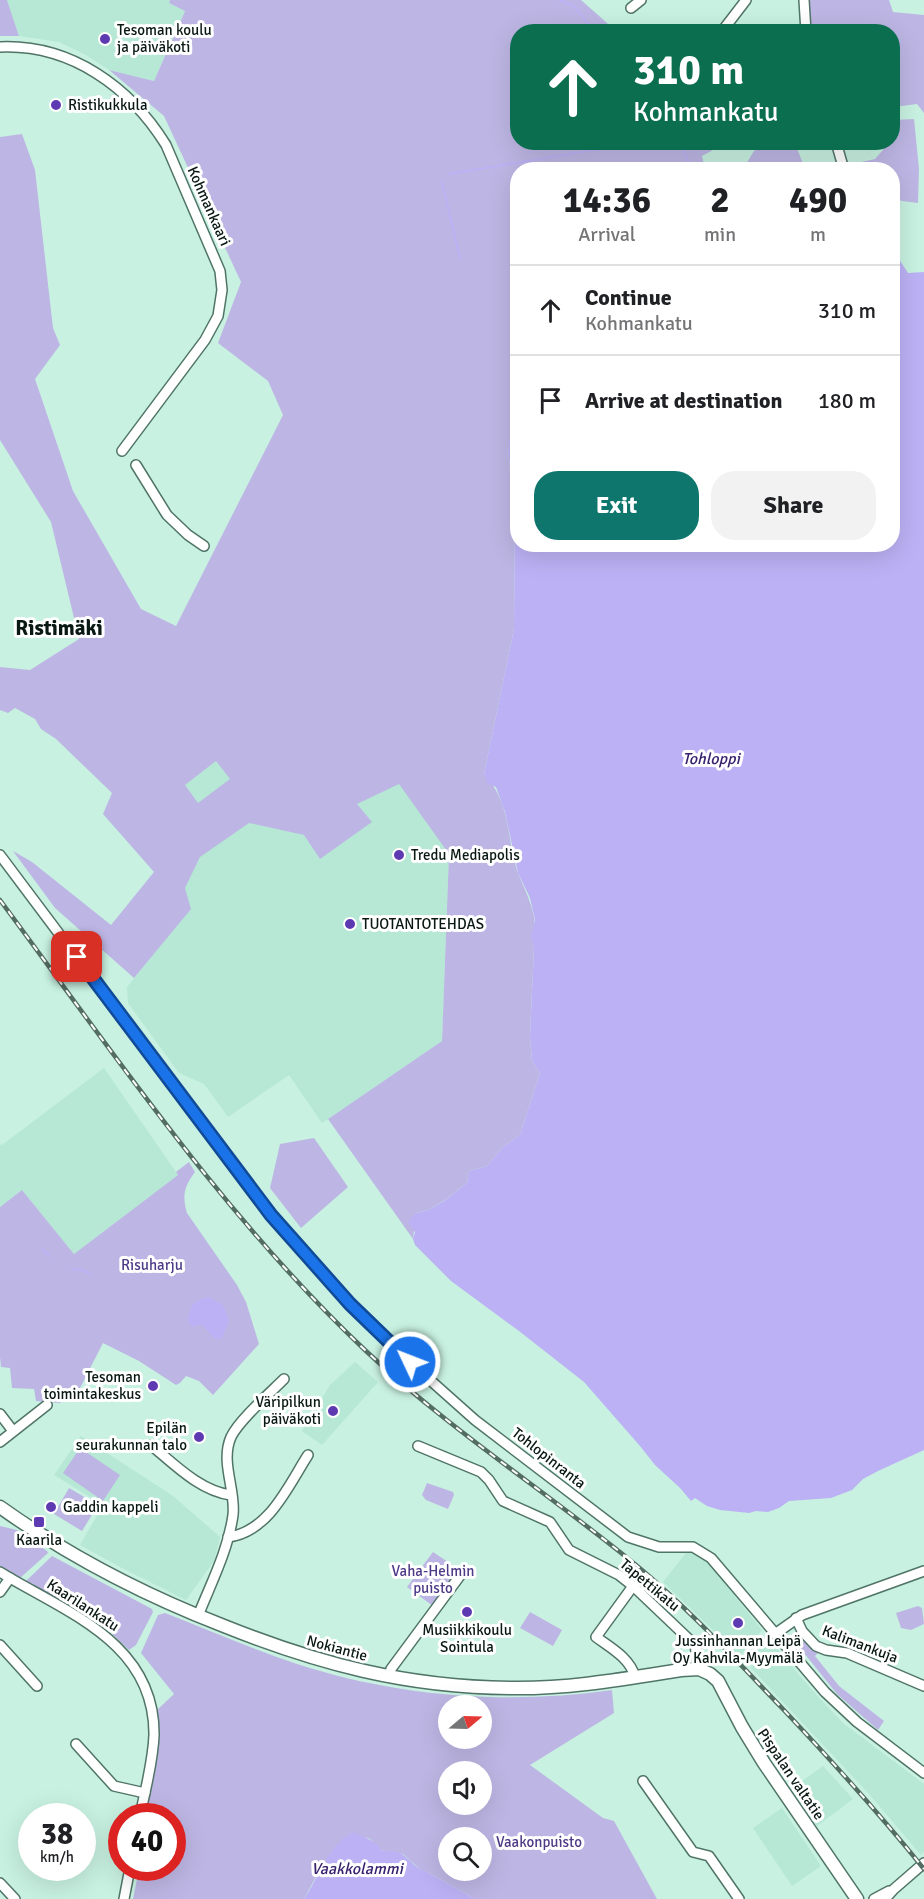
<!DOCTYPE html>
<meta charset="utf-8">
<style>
:root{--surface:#fff;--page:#f2f2f2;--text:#202124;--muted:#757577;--line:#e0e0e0;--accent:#0f766e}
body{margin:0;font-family:Signika,sans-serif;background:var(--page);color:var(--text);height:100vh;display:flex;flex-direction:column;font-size:22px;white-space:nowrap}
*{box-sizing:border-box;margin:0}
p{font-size:20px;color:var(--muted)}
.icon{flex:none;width:33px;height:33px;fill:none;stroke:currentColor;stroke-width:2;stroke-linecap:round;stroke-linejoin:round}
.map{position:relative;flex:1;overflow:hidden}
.panel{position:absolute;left:510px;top:162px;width:390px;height:390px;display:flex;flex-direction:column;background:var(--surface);border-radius:24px;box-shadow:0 6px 24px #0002}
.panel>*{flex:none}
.hud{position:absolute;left:510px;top:24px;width:390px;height:126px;border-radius:24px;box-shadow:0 6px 24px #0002;background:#0b6e4f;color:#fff;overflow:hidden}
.needle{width:39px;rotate:71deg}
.controls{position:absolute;left:438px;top:1695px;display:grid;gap:12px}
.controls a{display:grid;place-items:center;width:54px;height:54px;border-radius:50%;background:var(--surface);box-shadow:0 6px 24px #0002;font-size:30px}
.speed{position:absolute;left:18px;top:1803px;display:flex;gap:12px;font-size:30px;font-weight:700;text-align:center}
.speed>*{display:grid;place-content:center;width:78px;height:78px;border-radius:50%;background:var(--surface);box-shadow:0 6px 24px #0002;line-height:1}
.speed small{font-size:15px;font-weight:400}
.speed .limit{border:9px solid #d22;background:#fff;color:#111}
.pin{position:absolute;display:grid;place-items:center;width:51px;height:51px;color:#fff;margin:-26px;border-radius:12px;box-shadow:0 3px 9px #0006}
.me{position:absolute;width:66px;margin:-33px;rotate:313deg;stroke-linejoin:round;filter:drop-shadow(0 0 4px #0008)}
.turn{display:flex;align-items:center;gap:21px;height:126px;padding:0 24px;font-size:27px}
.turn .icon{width:78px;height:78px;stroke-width:2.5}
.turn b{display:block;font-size:42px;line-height:51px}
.eta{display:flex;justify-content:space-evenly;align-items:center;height:102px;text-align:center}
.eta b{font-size:36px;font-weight:700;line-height:42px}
.cta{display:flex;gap:12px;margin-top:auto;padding:12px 24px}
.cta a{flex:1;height:69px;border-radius:24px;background:var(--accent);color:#fff;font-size:24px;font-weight:700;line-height:69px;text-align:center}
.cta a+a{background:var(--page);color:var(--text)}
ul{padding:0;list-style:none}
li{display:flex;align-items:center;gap:18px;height:90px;padding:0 24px;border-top:2px solid var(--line)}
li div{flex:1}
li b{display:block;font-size:22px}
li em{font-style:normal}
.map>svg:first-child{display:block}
</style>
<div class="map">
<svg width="924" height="1899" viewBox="0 0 924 1899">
<rect width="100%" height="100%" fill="#c8f1e1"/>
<g fill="#b6e8d5">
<path d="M7 0H170L169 3 185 10 154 81 109 70 86 55 59 42 19 36Z"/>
<path d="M393 719 449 854 442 1041 322 1123 289 1075 228 1117 204 1084 179 1073 128 1003 127 987 190 909 155 807 259 728Z"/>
<path d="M104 1068 178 1175 74 1254 22 1190 0 1207V1144L2 1145Z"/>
<path d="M355 1362 378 1382 322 1445 302 1431 330 1385Z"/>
<path d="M81 1436 173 1496 220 1537 214 1561 186 1600 122 1568 80 1545 103 1505 54 1475Z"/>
<path d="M693 1544 762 1630 740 1656 663 1582Z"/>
<path d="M766 1635 811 1689 843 1723 924 1784V1852L921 1855 870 1795 751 1668 761 1638Z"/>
<path d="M823 1766 853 1799 817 1826 792 1788Z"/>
<path d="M782 1808 821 1866 792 1886 753 1828Z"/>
</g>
<g fill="#bdb6e4" fill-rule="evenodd">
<path d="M0 0H7L19 36H0Z"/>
<path d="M170 0H581L616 31 518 32V142L726 143 702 156 705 169 518 170V393L508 451 515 508 514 629 484 774C512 804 506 838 518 873 524 888 531 901 534 917 536 927 530 934 534 948L530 1035 532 1061 540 1073 520 1135 503 1147 487 1166 469 1171 467 1183 445 1200 428 1210 416 1213 413 1239 328 1119 442 1041 449 854 399 784 357 804 372 822 320 859 304 835 249 823 200 857 185 888 191 909 134 978 55 908 13 851 32 862 111 925 154 872 103 814 112 793 56 739 41 729 35 719 15 708 8 713 0 710V667L30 670 79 639 51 522 0 440V137L22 134 35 170 53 328 60 345 35 379 73 491 141 609 176 626 283 415 268 381 218 343 241 282 164 116 109 70 154 81 185 11 169 3ZM216 761 230 779 198 803 185 785Z"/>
<path d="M808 0H889L893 12 924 15V113L917 104 893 107 892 32 810 31Z"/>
<path d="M914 119 919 169 918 203 902 201 893 198 892 170 858 169 857 163 875 159 883 150 881 143 892 142 893 120Z"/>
<path d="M766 142 795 143 805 169H743L754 151Z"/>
<path d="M314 1138 348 1187 301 1228 270 1188 280 1144Z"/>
<path d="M189 1162 195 1172C184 1187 182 1195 187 1213L237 1285 246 1302 259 1344 213 1395 199 1381 186 1376 180 1383 176 1385 139 1361 103 1343 80 1388 69 1389 60 1403 36 1401 34 1389 12 1388 10 1368 1 1367 0 1357V1207L22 1190 74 1254 178 1175 176 1172Z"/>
<path d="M80 1448 120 1475 103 1501 63 1473Z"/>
<path d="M427 1483 453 1492 454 1495 448 1509 426 1500 422 1495Z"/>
<path d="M69 1488 98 1505 82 1531 54 1514Z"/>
<path d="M0 1526 17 1530 47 1551 48 1553 20 1578 0 1566Z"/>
<path d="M433 1552 460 1570 433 1606 407 1587Z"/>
<path d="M52 1556 152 1609 153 1612 136 1645 129 1650 103 1625 26 1581Z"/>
<path d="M918 1606 922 1608 924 1624 911 1630 901 1628 896 1613Z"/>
<path d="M530 1612 562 1630 553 1646 520 1628Z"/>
<path d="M165 1613C209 1630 252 1649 297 1664 399 1697 507 1705 612 1690L614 1713 530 1765 603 1818 614 1821 657 1899H475L427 1872 422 1871 403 1854 381 1850 370 1839 364 1837 318 1873 304 1899H133L137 1879 138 1868H172V1816H145L158 1737 156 1711 174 1694 141 1653 158 1615ZM448 1706H482V1738H448ZM448 1772H482V1804H448ZM448 1838H482V1870H448Z"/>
<path d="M806 1639 819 1652 815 1656 839 1686 884 1721 878 1730 837 1694 804 1653 798 1647Z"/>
</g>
<g fill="#bcb1f4">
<path d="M893 250 908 273 924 272V1450L878 1471 863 1479 852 1490 831 1498 789 1501 779 1508 768 1512 756 1511 749 1513 720 1510 707 1506 695 1498 691 1501 680 1488 655 1465 640 1446 584 1382 519 1331 451 1281 415 1245 413 1239 415 1232 408 1222 416 1213 428 1210 444 1201 467 1183 469 1171 487 1166 503 1147 520 1135 540 1073 532 1061 530 1035 534 948 531 937 535 920 530 898 518 873 505 812 496 787 487 783 484 774 514 629 515 508 508 451 513 412 509 403 517 393 518 544H892Z"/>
<path d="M209 1297 223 1305 229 1321 222 1338 215 1339 201 1324 193 1327 188 1322C189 1305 194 1300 209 1297Z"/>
<path d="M353 1832C363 1837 376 1840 381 1850 388 1852 395 1850 402 1854 410 1859 417 1870 427 1872L475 1899H304C319 1877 328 1845 353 1832Z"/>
</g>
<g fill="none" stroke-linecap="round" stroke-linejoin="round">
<g stroke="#bcb1f4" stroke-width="2">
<path d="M560 0 575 7 594 32"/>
<path d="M779 32 787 27 788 32"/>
<path d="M680 142 692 170"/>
<path d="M449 174 643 142"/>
<path d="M442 182 460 259"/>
<path d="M42 1249 49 1256"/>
<path d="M72 1269 83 1270 91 1275"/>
</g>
<defs>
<g id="minor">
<path d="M804 0 806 32"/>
<path d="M631 8 641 0"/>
<path d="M723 30 746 0"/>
<path d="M0 47C71 44 130 87 166 145L220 271 222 290 218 316 205 340 122 451"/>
<path d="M836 142 844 170"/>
<path d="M136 465 167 515 188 535 204 546"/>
<path d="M0 855 255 1195 282 1229 350 1304 393 1347 475 1420 628 1537 659 1547H693L711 1558 825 1692 857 1722 924 1773"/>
<path d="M0 1414 13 1431"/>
<path d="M0 1442 47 1405"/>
<path d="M151 1445C174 1464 200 1491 231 1495"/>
<path d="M418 1446 481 1472 489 1480 503 1501 550 1522 569 1550 619 1575 633 1586 695 1645 699 1669"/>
<path d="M228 1537C269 1532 288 1486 308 1455"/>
<path d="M0 1572C65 1612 155 1642 154 1735 153 1763 145 1790 140 1816"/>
<path d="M633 1586 596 1637C611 1648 630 1658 635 1677"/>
<path d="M0 1592 10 1578"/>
<path d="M198 1616C211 1583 228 1551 233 1515 236 1490 220 1462 231 1437 239 1420 270 1393 284 1379"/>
<path d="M796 1618 802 1631 816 1646 826 1650 847 1653 924 1686"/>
<path d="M775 1634 802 1615 924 1571"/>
<path d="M0 1645 37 1686"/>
<path d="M389 1677 391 1669 462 1573"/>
<path d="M76 1744 114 1786 145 1793"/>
<path d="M643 1781 693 1852 709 1856 739 1899"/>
<path d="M0 1883 15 1899"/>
<path d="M124 1899 130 1868"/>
<path d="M874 1899 889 1891"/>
<path d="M885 1899 894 1889 924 1863"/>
</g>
<path id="major" d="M0 1507C70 1557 144 1595 224 1626 319 1664 406 1687 510 1688 568 1689 624 1679 681 1670L699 1669 710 1674 718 1681 742 1727 764 1763 857 1899"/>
</defs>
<use href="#minor" stroke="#507567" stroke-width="12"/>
<use href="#major" stroke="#507567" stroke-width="15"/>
<use href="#minor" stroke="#fff" stroke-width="9"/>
<use href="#major" stroke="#fff" stroke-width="12"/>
<defs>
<path id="rail" d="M0 900C115 1055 225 1218 366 1351 450 1430 547 1492 636 1565 688 1608 734 1658 781 1707 830 1759 879 1813 924 1869"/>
</defs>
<use href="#rail" stroke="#546d64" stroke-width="4.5"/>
<use href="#rail" stroke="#fff" stroke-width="2" stroke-dasharray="7" stroke-linecap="butt"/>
</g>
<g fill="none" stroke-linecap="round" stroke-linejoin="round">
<defs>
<path id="route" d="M77 957 271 1215 350 1304 410 1362"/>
</defs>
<use href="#route" stroke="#114b97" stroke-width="15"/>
<use href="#route" stroke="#1a73e8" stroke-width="10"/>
</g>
<g fill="#5e3ab2" stroke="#fff" stroke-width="2">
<circle cx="105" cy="39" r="6"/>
<circle cx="56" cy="105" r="6"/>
<circle cx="399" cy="855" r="6"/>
<circle cx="350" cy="924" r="6"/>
<circle cx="153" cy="1386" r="6"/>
<circle cx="333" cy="1411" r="6"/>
<circle cx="199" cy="1437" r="6"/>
<circle cx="51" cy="1507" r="6"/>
<rect x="33" y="1516" width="12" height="12" rx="3"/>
<circle cx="467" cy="1612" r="6"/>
<circle cx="738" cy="1623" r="6"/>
</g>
<g text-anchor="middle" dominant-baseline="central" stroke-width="6" stroke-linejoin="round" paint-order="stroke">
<g font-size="15" fill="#091813" stroke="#fff" text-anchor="start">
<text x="117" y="30">Tesoman koulu<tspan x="117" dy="17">ja päiväkoti</tspan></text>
<text x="68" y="105">Ristikukkula</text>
<text x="411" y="855">Tredu Mediapolis</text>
<text x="362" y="924">TUOTANTOTEHDAS</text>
<text x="141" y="1377" text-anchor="end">Tesoman<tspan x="141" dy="17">toimintakeskus</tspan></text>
<text x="321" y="1402" text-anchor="end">Väripilkun<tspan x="321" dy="17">päiväkoti</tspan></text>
<text x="187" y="1428" text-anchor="end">Epilän<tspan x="187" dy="17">seurakunnan talo</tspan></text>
<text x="63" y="1507">Gaddin kappeli</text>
<text x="39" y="1540" text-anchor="middle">Kaarila</text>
<text x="467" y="1630" text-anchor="middle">Musiikkikoulu<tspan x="467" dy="17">Sointula</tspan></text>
<text x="738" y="1641" text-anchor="middle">Jussinhannan Leipä<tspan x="738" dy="17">Oy Kahvila-Myymälä</tspan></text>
</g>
<g font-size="15" fill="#091813" stroke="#fff">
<text transform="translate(209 206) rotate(66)">Kohmankaari</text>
<text transform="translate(549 1458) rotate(38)">Tohlopinranta</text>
<text transform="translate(650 1585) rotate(40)">Tapettikatu</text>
<text transform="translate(83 1605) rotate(33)">Kaarilankatu</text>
<text transform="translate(860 1644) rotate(21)">Kalimankuja</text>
<text transform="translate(337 1648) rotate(15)">Nokiantie</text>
<text transform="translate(791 1774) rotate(56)">Pispalan valtatie</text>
</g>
<g font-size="15" fill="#4e3b88" stroke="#fff">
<text x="152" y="1265">Risuharju</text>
<text x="433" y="1571">Vaha-Helmin<tspan x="433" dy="17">puisto</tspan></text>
<text x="539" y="1842">Vaakonpuisto</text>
</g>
<g font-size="16" font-style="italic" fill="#38226e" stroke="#fff">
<text x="711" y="759">Tohloppi</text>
<text x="357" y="1869">Vaakkolammi</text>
</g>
<g font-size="21" font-weight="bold" fill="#091813" stroke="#fff">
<text x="59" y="628">Ristimäki</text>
</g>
</g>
</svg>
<div class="controls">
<a><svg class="needle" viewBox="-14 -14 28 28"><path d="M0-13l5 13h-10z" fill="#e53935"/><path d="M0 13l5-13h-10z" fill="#757577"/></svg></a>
<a><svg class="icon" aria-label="sound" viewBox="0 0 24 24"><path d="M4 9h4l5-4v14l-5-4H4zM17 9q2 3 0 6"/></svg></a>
<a><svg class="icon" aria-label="search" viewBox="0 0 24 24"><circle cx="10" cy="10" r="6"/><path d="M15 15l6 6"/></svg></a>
</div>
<div class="speed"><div>38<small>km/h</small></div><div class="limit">40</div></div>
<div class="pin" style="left:77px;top:957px;background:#d93025"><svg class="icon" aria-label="arrive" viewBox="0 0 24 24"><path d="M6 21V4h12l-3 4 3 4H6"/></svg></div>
<svg class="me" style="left:410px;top:1362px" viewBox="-20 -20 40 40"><circle r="17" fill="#1a73e8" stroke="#fff" stroke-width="3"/><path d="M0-11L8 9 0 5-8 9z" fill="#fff"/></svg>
<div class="hud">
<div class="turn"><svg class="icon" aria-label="ahead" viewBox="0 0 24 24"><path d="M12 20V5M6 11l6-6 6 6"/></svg><div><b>310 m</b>Kohmankatu</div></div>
</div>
<section class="panel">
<div class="eta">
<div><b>14:36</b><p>Arrival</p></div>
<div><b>2</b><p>min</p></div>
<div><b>490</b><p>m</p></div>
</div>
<ul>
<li><svg class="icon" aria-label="ahead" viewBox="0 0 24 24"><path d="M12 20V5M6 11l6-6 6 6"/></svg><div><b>Continue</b><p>Kohmankatu</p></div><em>310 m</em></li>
<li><svg class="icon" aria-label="arrive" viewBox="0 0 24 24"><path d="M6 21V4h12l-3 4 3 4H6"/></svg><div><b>Arrive at destination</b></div><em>180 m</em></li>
</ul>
<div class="cta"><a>Exit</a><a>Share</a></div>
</section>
</div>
